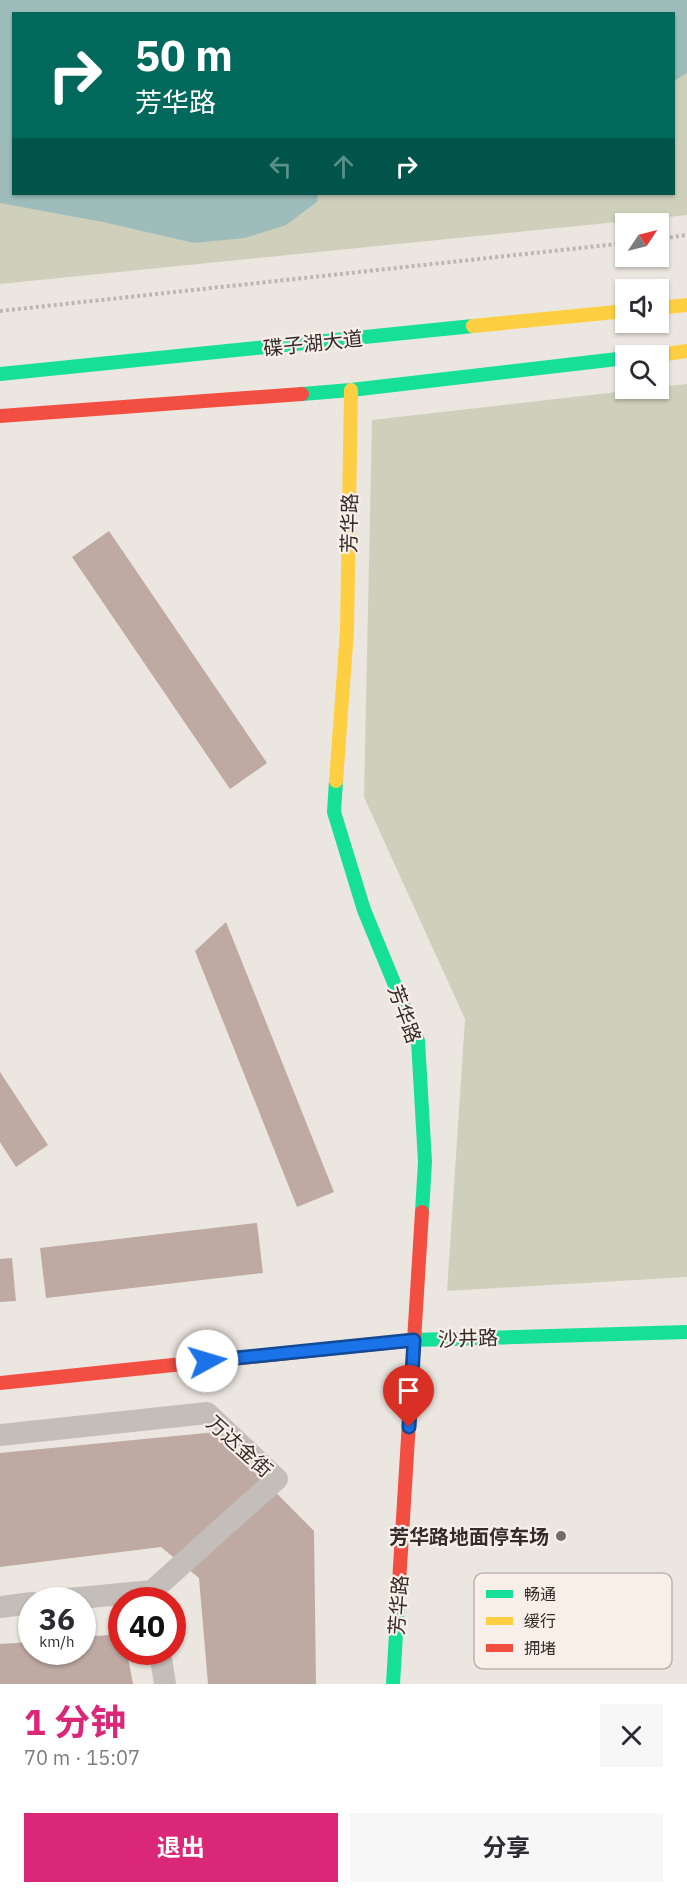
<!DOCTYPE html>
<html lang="zh">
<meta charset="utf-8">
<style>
:root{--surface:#fff;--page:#f7f7f7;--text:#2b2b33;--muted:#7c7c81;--accent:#db2777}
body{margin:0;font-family:"IBM Plex Sans","Noto Sans SC",sans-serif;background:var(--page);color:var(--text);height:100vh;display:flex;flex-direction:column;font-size:22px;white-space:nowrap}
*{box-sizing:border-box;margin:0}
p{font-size:20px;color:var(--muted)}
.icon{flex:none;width:33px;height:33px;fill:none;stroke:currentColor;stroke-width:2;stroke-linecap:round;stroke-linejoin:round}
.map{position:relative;height:1684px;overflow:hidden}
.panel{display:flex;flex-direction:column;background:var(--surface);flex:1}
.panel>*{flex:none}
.hud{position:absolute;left:12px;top:12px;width:663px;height:183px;border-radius:0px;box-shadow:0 2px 4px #0004;background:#00695c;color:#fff;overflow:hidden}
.needle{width:39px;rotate:55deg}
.controls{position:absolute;left:615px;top:213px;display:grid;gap:12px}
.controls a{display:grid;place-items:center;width:54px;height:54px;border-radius:0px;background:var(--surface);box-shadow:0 2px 4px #0004;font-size:30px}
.speed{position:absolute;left:18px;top:1587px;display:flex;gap:12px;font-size:30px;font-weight:700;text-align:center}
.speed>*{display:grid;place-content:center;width:78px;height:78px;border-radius:50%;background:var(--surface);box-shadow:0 2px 4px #0004;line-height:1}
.speed small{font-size:15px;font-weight:400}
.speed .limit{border:9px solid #d22;background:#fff;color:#111}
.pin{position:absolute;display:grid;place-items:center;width:51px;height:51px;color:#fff;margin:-62px -26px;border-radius:50% 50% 50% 0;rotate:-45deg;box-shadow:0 0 6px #0007}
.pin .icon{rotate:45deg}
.me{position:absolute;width:66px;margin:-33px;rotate:84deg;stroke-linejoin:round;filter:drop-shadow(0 0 4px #0008)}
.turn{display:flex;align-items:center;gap:21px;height:126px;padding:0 24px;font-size:27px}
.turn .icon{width:78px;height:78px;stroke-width:2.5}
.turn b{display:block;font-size:42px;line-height:51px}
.lanes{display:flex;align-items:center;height:57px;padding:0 24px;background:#0003;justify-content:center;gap:30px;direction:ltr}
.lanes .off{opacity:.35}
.round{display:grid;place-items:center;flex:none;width:63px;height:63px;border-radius:0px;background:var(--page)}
.head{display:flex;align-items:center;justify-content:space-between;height:102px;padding:0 24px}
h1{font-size:36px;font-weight:700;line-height:45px;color:var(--accent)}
.cta{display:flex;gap:12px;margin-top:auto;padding:12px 24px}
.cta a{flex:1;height:69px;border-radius:0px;background:var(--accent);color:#fff;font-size:24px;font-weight:700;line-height:69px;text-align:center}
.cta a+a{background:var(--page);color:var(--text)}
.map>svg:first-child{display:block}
</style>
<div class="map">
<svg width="687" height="1684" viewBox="0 0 687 1684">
<rect width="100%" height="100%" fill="#ece6e0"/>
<g fill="#ced0bb" fill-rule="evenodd">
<path d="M0 0H687V215L0 284ZM14 14H674V194H14Z"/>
<path d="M687 384V1277L447 1291 465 1019 364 797 372 420Z"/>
</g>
<path fill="#9ebdba" d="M0 0H687V73L674 81V14H14V194H318L317 202 286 225 245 238 194 243 103 222 0 203Z"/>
<g fill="#beaaa3">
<path d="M109 531 267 763 230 789 72 557Z"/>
<path d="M226 922 334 1192 297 1207 195 951Z"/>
<path d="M0 1072 48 1145 16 1167 0 1142Z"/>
<path d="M257 1223 263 1273 46 1298 40 1248Z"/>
<path d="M12 1258 16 1301 0 1302V1259Z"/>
<path d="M216 1432 314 1531 316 1684H208L199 1578 161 1547 0 1567V1453Z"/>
<path d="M122 1634V1652H127L133 1684H0V1644L32 1642V1652H82V1637Z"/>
</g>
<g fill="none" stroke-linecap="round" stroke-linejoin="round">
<g stroke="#bdb6b2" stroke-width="4" stroke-dasharray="3 3" stroke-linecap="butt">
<path d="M658 239 687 235"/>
<path d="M0 311 626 243"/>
</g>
<g stroke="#c4beba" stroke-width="22">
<path d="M0 1435 207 1413 277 1479 152 1591 58 1600"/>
<path d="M0 1607 32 1603"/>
<path d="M160 1652 165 1684"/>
</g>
<g stroke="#16e098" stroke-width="14">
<path d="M0 374 473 326"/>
<path d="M302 394 351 390 626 358"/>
<path d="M336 781 334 812 364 910 418 1041 425 1162 422 1212"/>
<path d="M414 1340 687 1332"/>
<path d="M393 1684 399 1583"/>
</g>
<g stroke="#ffcf43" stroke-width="14">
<path d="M658 308 687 305"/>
<path d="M473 326 626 311"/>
<path d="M652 356 687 351"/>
<path d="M336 781 347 631 351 390"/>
</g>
<g stroke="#f24e42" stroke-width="14">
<path d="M0 416 302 394"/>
<path d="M0 1383 414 1340"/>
<path d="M399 1583 422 1212"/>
</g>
</g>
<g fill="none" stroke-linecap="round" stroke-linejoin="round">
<defs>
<path id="route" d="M207 1361 414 1340 409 1427"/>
</defs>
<use href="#route" stroke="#114b97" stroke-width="15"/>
<use href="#route" stroke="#1a73e8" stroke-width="10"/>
</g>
<circle fill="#756c68" stroke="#f8efe8" stroke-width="2" cx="561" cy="1536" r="6"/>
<g text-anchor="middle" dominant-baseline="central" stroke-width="4.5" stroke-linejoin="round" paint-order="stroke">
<g font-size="20" fill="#352b28" stroke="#f8efe8">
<text transform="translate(313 343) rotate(-6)">碟子湖大道</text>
<text transform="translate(349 523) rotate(-89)">芳华路</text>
<text transform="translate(405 1014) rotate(70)">芳华路</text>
<text transform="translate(468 1338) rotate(-2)">沙井路</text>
<text transform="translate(240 1446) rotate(42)">万达金街</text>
<text transform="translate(398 1605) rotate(-86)">芳华路</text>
</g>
<g font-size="20" font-weight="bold" fill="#352b28" stroke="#f8efe8" text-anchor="end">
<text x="549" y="1536">芳华路地面停车场</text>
</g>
</g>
<rect x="474" y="1573" width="198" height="96" rx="9" fill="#f8efe8" stroke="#beb4ae" stroke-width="1.5"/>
<rect x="486" y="1590" width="27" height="8" fill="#16e098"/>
<rect x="486" y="1617" width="27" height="8" fill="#ffcf43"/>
<rect x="486" y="1644" width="27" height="8" fill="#f24e42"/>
<g font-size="16" fill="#352b28">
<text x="524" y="1600">畅通</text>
<text x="524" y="1627">缓行</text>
<text x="524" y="1654">拥堵</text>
</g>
</svg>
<div class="controls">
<a><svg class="needle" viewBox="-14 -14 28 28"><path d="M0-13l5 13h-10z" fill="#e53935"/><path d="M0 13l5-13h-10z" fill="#7c7c81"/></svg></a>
<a><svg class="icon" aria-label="sound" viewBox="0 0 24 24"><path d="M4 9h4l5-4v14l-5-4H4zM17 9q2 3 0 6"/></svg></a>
<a><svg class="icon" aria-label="search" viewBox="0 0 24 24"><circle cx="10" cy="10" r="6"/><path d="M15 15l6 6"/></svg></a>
</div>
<div class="speed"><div>36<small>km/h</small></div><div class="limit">40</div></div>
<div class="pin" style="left:409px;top:1427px;background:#d93025"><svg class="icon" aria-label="arrive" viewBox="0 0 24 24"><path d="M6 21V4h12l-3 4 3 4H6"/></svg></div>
<svg class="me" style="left:207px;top:1361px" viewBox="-20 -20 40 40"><circle r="19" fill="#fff"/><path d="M0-13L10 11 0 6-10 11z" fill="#1a73e8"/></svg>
<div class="hud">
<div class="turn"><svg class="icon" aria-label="right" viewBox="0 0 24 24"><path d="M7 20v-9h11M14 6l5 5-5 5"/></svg><div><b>50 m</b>芳华路</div></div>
<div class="lanes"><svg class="icon off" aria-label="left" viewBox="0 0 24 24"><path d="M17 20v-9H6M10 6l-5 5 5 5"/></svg><svg class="icon off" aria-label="ahead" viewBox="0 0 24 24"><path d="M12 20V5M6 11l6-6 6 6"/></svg><svg class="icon" aria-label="right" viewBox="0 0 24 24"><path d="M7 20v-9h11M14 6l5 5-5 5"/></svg></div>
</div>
</div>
<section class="panel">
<div class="head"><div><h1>1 分钟</h1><p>70 m · 15:07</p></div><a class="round"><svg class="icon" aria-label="close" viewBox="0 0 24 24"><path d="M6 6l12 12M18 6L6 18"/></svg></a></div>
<div class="cta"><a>退出</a><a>分享</a></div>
</section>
